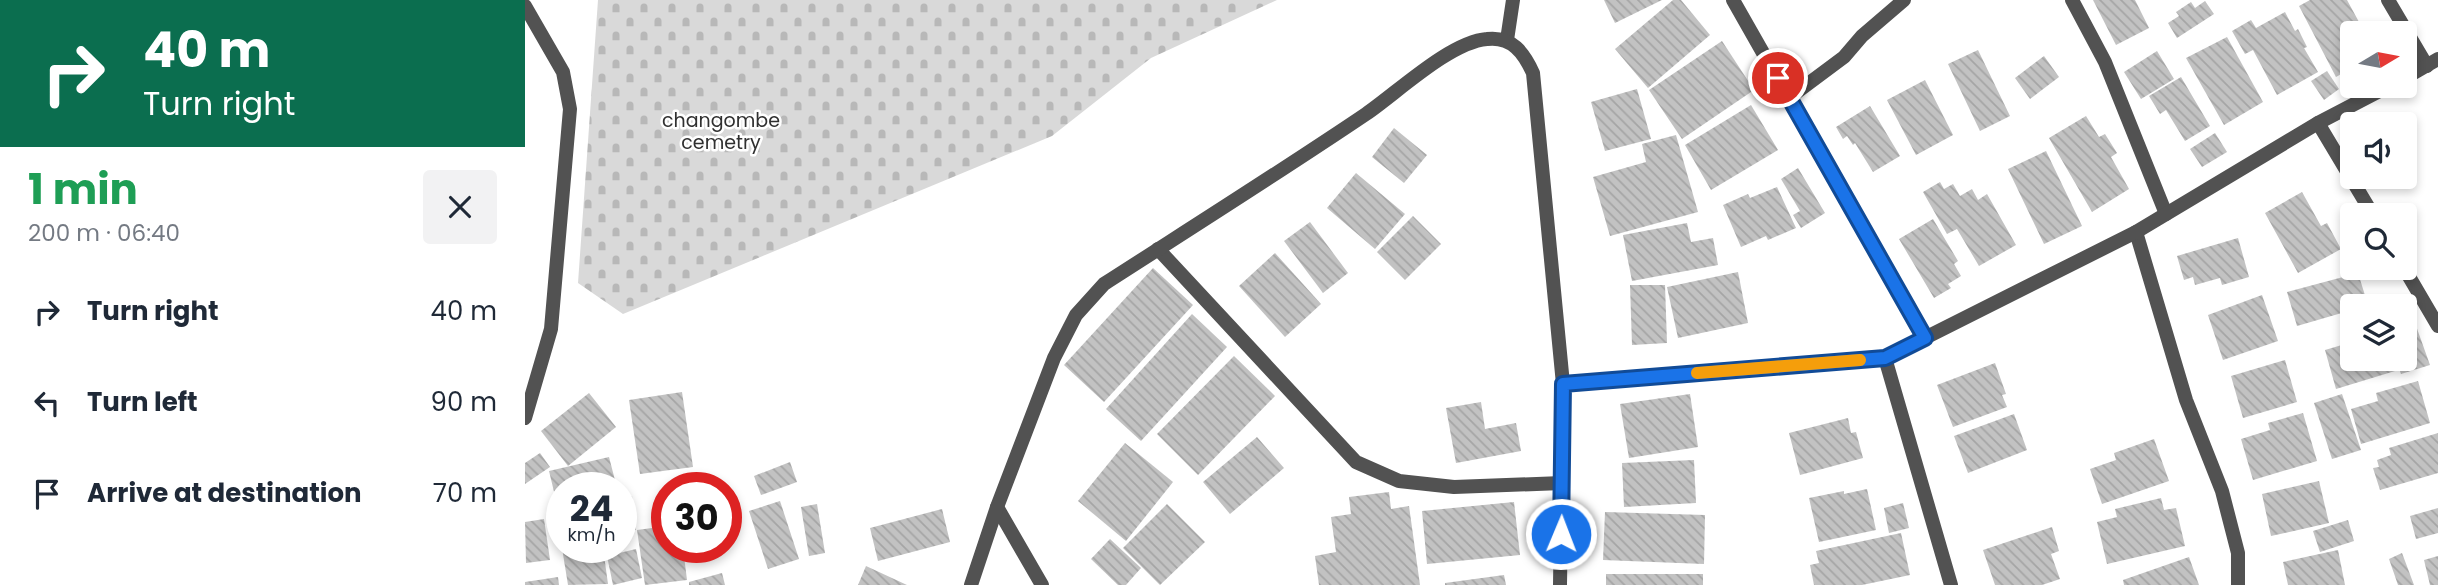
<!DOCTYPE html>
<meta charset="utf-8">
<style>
:root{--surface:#fff;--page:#f2f2f3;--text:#1f2937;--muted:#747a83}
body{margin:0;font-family:Poppins,sans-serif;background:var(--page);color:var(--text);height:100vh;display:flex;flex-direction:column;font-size:26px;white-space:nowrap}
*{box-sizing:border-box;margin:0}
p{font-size:23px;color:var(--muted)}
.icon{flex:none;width:38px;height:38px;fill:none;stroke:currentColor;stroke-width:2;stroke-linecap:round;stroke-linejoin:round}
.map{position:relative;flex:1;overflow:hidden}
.details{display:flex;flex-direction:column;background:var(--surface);width:525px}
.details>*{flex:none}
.hud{background:#0b6e4f;color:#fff;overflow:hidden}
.needle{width:46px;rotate:80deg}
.tools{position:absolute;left:1815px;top:21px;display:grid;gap:14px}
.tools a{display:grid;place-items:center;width:77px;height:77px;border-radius:7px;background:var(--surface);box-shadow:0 4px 10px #0003;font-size:35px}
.speed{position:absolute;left:21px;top:472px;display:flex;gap:14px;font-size:35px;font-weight:700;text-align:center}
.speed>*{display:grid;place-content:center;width:91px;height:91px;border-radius:50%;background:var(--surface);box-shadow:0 4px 10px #0003;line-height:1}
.speed small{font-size:18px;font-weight:400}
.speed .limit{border:10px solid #d22;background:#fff;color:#111}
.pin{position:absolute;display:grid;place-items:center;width:60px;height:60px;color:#fff;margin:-30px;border:4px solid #fff;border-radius:50%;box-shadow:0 2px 7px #0007}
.me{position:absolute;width:77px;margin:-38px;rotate:1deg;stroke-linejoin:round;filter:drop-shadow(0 0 5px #0008)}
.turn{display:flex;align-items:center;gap:24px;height:147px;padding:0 28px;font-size:32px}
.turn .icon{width:91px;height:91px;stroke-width:2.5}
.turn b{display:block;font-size:49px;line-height:60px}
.round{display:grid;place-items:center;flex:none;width:74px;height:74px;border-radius:7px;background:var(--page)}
.headline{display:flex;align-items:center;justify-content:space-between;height:119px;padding:0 28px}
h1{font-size:42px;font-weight:700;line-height:52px;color:#1e9e55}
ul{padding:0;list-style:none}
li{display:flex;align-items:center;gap:21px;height:91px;padding:0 28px}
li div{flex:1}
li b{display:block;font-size:26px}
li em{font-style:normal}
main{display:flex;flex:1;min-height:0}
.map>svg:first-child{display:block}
</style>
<main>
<section class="details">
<div class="hud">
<div class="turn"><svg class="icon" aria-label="right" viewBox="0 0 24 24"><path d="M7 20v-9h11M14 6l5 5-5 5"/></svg><div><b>40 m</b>Turn right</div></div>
</div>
<div class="headline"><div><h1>1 min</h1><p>200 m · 06:40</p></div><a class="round"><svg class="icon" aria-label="close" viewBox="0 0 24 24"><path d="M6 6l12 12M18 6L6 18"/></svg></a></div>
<ul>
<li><svg class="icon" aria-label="right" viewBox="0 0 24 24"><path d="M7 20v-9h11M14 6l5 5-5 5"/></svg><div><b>Turn right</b></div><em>40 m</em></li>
<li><svg class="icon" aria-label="left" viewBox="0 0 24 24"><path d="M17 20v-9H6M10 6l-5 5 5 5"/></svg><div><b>Turn left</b></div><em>90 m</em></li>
<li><svg class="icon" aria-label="arrive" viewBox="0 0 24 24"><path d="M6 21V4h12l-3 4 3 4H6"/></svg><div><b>Arrive at destination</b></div><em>70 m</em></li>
</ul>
</section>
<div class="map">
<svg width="1913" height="585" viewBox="0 0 1913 585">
<defs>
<pattern id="cemetery-stones" width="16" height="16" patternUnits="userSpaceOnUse" patternTransform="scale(1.75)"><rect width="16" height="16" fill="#d9d9d9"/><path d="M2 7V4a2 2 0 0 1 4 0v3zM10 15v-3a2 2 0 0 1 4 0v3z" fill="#b8b8b8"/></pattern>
<pattern id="building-back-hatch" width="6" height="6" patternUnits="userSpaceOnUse" patternTransform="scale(1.75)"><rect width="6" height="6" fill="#c2c2c2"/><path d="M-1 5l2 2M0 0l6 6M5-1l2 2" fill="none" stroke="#a5a5a5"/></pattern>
</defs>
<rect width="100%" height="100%" fill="#fff"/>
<path fill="url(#cemetery-stones)" d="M73 0H752L626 58 527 136 98 314 53 283Z"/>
<g fill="url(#building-back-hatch)">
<path d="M1079 0H1137L1090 23Z"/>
<path d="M1148 0H1156L1185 35 1123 88 1090 49Z"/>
<path d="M1568 0H1610L1624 28 1591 45Z"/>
<path d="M1785 0H1822L1840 33H1827V68L1811 77 1774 6Z"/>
<path d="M1680 1 1689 14 1652 38 1643 23 1654 16 1651 12 1666 2 1670 8Z"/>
<path d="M1760 12 1770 31 1773 29 1782 47 1779 48 1793 72 1752 95 1728 50 1720 54 1707 31 1726 20 1731 28Z"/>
<path d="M1702 37 1738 102 1699 125 1661 58Z"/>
<path d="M1197 41 1229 90 1157 139 1124 90Z"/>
<path d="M1453 50 1485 116 1455 131 1423 64Z"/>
<path d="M1632 51 1649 79 1616 99 1599 72Z"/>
<path d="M1519 56 1534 77 1505 99 1490 78Z"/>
<path d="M1802 71 1814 89 1799 100 1786 81Z"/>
<path d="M1656 77 1685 126 1660 141 1641 110 1635 114 1624 96Z"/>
<path d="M1400 80 1428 135 1391 155 1362 100Z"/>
<path d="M1112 89 1126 139 1080 151 1066 102Z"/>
<path d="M1226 105 1253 150 1186 190 1160 145Z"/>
<path d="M1345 106 1375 156 1348 172 1330 143 1328 145 1322 136 1318 139 1311 127Z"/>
<path d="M1561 116 1574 137 1580 134 1592 153 1586 157 1604 189 1567 212 1524 138Z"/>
<path d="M869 128 902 155 879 183 847 157Z"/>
<path d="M1690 133 1702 152 1677 167 1665 149Z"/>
<path d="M1151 135 1173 212 1085 236 1068 177 1121 162 1117 144Z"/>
<path d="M1521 151 1557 226 1519 244 1483 169Z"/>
<path d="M1273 168 1300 213 1276 228 1268 215 1275 211 1256 179Z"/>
<path d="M831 173 880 214 850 249 802 208Z"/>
<path d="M1415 182 1419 189 1428 184 1435 196 1447 189 1453 200 1462 194 1491 245 1454 266 1432 229 1422 234 1398 192Z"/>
<path d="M1252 187 1271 228 1243 240 1241 236 1216 247 1198 205 1223 194 1225 198Z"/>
<path d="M1777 192 1796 226 1802 223 1816 249 1773 273 1740 213Z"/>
<path d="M888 216 916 244 880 280 852 252Z"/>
<path d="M1408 219 1433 261 1429 264 1436 276 1423 284 1426 288 1409 298 1374 239Z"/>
<path d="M785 222 823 273 798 293 759 241Z"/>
<path d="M1162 223 1166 242 1188 238 1193 265 1107 281 1098 235Z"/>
<path d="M1713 238 1724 277 1697 285 1695 278 1670 285 1668 277 1659 280 1652 256Z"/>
<path d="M750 253 796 304 760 337 714 286Z"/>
<path d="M628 268 668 305 579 402 539 365Z"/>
<path d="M1213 272 1223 323 1153 338 1142 287Z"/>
<path d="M1833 273 1843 305 1827 306V310L1772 326 1762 292Z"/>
<path d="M1105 285H1140L1142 343 1107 345Z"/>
<path d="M1737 295 1753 341 1698 360 1683 315Z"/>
<path d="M667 314 702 347 616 441 581 409Z"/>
<path d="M1890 323 1905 365 1876 374 1871 359H1880V327Z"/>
<path d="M1827 342V359H1867L1870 371 1811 389 1800 350Z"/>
<path d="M709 356 750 396 673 475 632 434Z"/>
<path d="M1760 360 1772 402 1718 418 1706 376Z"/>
<path d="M1470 363 1481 394 1477 395 1482 407 1428 427 1412 385Z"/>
<path d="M1893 381 1905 423 1836 444 1826 409 1853 401 1851 393Z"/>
<path d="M157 392 168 467 115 474 104 400Z"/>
<path d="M64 393 91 427 43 466 16 431Z"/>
<path d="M1165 394 1173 447 1104 458 1095 404Z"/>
<path d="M1817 394 1836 450 1807 459 1789 403Z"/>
<path d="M956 402 960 429 991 423 996 451 931 463 921 408Z"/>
<path d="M1778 413 1792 461 1728 480 1716 439 1745 430 1743 423Z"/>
<path d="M1489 414 1502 450 1443 473 1429 436Z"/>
<path d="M1323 418 1326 433 1331 432 1338 458 1275 475 1264 433Z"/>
<path d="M1913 433V473L1855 490 1848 468 1854 467 1852 460 1866 455 1864 448Z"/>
<path d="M732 437 759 468 705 514 678 482Z"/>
<path d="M1629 439 1644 481 1577 504 1565 469 1591 460 1589 453Z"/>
<path d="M600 443 648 482 601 541 553 501Z"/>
<path d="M15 453 25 467 0 484V463Z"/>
<path d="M84 457 92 488H37V503L32 504 24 471Z"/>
<path d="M1169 460 1171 503 1099 507 1097 463Z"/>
<path d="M265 462 272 482 236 495 229 476Z"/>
<path d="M1794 481 1804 523 1746 536 1737 494Z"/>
<path d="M1342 489 1351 530 1294 542 1284 498 1319 491V494Z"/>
<path d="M864 492 866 509 884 506 895 585H794L790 556 811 552 806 517 826 514 824 497Z"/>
<path d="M107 496 111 530 96 532V497Z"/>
<path d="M1636 498 1639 510 1651 508 1660 546 1582 564 1572 522 1592 517 1590 509Z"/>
<path d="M255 501 274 559 243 569 224 511Z"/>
<path d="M989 502 995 555 902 564 897 511Z"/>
<path d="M1378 503 1384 528 1364 533 1359 508Z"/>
<path d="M292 504 300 553 284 556 276 507Z"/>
<path d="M642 504 680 542 635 585 598 548Z"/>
<path d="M1913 508V533L1891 539 1885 516Z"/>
<path d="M417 509 425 542 353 561 345 528Z"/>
<path d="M1080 512 1180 515 1179 564 1078 560Z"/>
<path d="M19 519 25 560 1 563 0 522Z"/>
<path d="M1823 520 1829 541 1795 552 1788 531Z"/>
<path d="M142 526V548H158L162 580 120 585 112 530Z"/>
<path d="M1527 527 1534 551 1526 554 1535 579 1517 585H1470L1458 550Z"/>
<path d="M1376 533 1385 575 1337 585H1289L1285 565 1294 563 1291 551Z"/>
<path d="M585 539 616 568 601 585H593L566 559Z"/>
<path d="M37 548H78L83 584 43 585Z"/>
<path d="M111 549 117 578 88 585 82 556Z"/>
<path d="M1813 550 1820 585H1763L1758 562Z"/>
<path d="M1877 553 1889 585H1873L1864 559Z"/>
<path d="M1913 556V585H1905L1899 560Z"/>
<path d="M1664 557 1674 585H1599L1598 580Z"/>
<path d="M341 566 382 585H333Z"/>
<path d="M197 573 200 585H164V582Z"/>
<rect x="1081" y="574" width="97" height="11"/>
<path d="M979 575 981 585H920V583Z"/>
<path d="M33 577 34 585H0V582Z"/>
</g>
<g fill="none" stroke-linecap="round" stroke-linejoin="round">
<g stroke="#525252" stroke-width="14">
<path d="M1208 0 1400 338"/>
<path d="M1547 0 1580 62 1641 214"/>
<path d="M1863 0 1902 66"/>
<path d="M0 6 38 72 45 109 26 329 0 418"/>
<path d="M982 40 988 0"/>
<path d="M1880 78 1913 59"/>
<path d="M1264 98 1319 57 1337 36 1379 0"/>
<path d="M1793 123 1848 215"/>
<path d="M1611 232 1661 400 1697 491 1713 553V585"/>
<path d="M633 249 831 462 874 481 929 487 1037 483"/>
<path d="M1879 268 1913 326"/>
<path d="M1360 358 1426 585"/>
<path d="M1038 384 1360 358 1611 232 1793 123 1864 86"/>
<path d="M472 507 517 585"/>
<path d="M446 585 472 507 529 358 551 315 579 284C666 228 755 172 841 114 873 92 925 42 962 39 987 36 999 53 1008 73L1038 384 1035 585"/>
</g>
</g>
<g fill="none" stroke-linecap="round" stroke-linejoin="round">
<defs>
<path id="route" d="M1036 534 1038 384 1360 358 1400 338 1253 78"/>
</defs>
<use href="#route" stroke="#114b97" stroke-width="18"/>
<use href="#route" stroke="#1a73e8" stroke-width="12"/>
<path stroke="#f59e0b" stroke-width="12" d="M1172 373 1335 360"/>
</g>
<g text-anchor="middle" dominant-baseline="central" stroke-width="5" stroke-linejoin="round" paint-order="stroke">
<g font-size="19" fill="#303030" stroke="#fff">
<text x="196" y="120">changombe<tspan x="196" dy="22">cemetry</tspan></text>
</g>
</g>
</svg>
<div class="tools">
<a><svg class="needle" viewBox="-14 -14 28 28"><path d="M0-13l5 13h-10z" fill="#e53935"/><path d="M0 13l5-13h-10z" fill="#747a83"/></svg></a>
<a><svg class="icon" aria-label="sound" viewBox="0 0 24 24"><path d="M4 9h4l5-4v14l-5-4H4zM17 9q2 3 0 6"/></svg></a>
<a><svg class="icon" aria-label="search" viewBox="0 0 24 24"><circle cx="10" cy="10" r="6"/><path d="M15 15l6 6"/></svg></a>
<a><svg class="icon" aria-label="layers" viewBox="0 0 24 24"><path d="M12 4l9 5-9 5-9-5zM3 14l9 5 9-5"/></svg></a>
</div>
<div class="speed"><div>24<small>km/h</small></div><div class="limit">30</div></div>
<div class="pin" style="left:1253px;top:78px;background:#d93025"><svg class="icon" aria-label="arrive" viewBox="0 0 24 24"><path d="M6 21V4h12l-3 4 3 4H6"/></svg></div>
<svg class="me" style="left:1036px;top:534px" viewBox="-20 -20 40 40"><circle r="17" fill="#1a73e8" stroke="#fff" stroke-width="3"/><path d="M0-11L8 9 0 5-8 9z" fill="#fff"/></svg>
</div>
</main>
